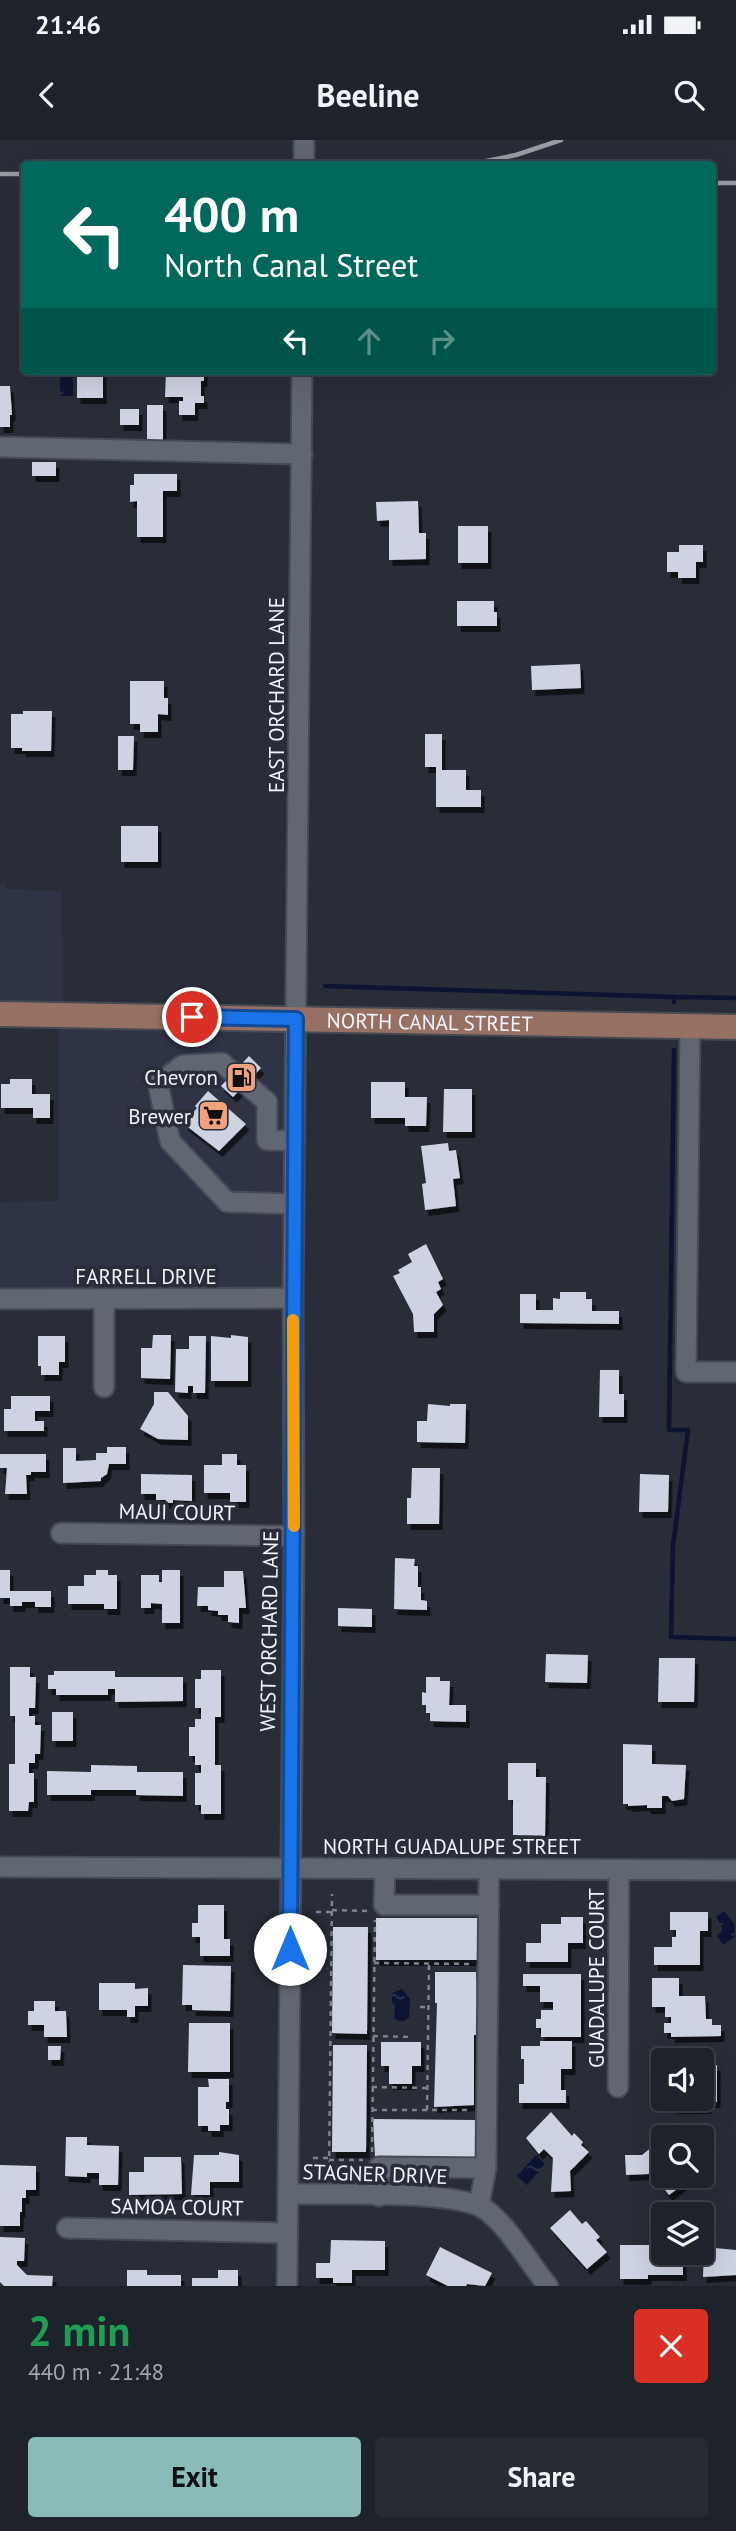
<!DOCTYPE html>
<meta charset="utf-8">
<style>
:root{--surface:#1e222a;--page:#262a32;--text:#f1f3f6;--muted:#a1a4a8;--line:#3c3f47;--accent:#8bbbb9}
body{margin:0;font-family:"PT Sans",sans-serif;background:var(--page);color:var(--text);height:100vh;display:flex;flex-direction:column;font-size:26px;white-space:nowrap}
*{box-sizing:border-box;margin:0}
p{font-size:23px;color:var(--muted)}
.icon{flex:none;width:38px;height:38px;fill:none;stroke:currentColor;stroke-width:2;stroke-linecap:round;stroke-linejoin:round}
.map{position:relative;height:2146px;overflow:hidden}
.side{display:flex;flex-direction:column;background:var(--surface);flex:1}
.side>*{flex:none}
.guide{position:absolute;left:21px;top:21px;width:695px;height:214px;border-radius:7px;box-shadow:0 7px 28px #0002,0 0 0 2px var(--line);background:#00695c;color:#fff;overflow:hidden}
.controls{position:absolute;left:651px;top:1908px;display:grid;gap:14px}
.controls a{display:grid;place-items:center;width:63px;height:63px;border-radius:7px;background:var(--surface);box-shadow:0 7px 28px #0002,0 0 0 2px var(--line);font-size:35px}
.pin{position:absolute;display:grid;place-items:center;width:60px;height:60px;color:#fff;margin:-30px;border:4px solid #fff;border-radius:50%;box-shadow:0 2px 7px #0007}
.me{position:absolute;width:77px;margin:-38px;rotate:0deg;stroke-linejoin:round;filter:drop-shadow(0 0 5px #0008)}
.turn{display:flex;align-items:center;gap:24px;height:147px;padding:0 28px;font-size:32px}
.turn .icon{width:91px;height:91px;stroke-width:2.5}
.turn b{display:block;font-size:49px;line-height:60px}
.lanes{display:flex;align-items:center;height:66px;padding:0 28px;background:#0003;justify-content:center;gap:35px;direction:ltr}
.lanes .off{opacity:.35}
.round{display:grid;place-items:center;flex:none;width:74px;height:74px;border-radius:7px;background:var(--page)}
.headline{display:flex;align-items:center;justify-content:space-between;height:119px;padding:0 28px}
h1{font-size:42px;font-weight:600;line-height:52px;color:#1e9e55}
.button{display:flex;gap:14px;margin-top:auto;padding:14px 28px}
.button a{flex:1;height:80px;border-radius:7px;background:var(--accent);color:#111;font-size:28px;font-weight:600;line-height:80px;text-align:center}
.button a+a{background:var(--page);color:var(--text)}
.status{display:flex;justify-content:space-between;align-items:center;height:49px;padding:0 35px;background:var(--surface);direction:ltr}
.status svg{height:19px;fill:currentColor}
header{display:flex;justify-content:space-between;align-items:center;height:91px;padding:0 28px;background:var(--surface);font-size:32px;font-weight:600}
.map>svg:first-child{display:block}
</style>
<div class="status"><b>21:46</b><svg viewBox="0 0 49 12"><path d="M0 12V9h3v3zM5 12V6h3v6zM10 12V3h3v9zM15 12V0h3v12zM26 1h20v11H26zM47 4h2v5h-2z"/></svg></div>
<header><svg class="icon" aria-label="back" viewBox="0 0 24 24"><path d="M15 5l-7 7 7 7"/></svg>Beeline<svg class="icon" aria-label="search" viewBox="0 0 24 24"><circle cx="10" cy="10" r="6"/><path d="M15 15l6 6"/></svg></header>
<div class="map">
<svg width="736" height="2146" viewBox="0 0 736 2146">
<defs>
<pattern id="water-ripples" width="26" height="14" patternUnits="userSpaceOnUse" patternTransform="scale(1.75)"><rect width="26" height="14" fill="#0c1432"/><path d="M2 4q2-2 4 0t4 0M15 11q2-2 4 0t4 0" fill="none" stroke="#303751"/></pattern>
<filter id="shadow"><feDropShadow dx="3.5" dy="6" stdDeviation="0" flood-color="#0009"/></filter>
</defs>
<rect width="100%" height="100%" fill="#282d38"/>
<path fill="#2e3446" d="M0 743H5V749L62 751 63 874 296 879 293 1158 0 1159V1062L58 1061 59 875 0 874Z"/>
<g fill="url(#water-ripples)">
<rect x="60" y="231" width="13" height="25"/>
<path d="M724 1771 734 1784 735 1797 723 1805 717 1796 722 1791 721 1785 716 1777Z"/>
<path d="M402 1849 410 1859 409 1877 401 1884 394 1879 395 1866 392 1862V1853Z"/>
<path d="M536 2015 545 2024 527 2045 517 2036Z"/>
</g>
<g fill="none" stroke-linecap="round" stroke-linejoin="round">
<g stroke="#0c1432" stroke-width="4.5">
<path d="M325 846 674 857"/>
<path d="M674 862V857L736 858"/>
<path d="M674 910 669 1290H688L673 1406 671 1497 736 1499"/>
</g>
</g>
<g fill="#cdd3e2" filter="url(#shadow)">
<rect x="77" y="231" width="26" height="27"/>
<path d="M166 231H204V241H201V256H204V263H195V275H179V261H183V257H165Z"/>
<path d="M0 246H10L12 275H10V287H0Z"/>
<rect x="147" y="265" width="16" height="40"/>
<rect x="120" y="269" width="19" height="16"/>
<rect x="32" y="322" width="24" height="14"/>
<path d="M134 334H177V351H163V397H137V361L130 362V345H134Z"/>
<path d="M418 361 419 393H426V419L389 420V380L377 381 376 362Z"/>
<rect x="458" y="386" width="30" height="37"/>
<path d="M679 405H703V422H696V438H678V432H667V412H679Z"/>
<path d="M457 461H494V472H497V486H457Z"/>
<path d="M580 524 581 548 532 550 531 526Z"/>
<path d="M130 541H164V558H168V575L158 574V592H140V584H130Z"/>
<path d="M23 571H52L51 611H22V608H11V574H23Z"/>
<path d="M425 594H442V630H466V650H481V667H436V627H425Z"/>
<path d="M118 596H134L133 630H118Z"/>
<rect x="121" y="686" width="37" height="36"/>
<path d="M249 916 261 928 233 957 221 946Z"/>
<path d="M10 939H32V954H50V978H33V968H1V944H10Z"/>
<path d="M371 942H405V957H427L426 986H405V978H371Z"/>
<path d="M444 949H472V992H443Z"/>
<path d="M208 951 246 984 219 1011 184 984 197 968 195 966Z"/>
<path d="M448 1003 449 1011 456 1010 460 1038 453 1039 456 1066 425 1070 422 1044 426 1043 421 1006Z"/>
<path d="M426 1104 443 1139 438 1142 441 1149 436 1152 443 1165 434 1174V1192H414L413 1174 393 1136 400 1133 398 1130 412 1122 408 1114Z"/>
<path d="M560 1152H586V1159H592V1171H619V1184L520 1183V1154H536V1170H553V1158L560 1159Z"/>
<path d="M153 1195H171L170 1239 141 1238V1208H152Z"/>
<path d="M231 1195 248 1197V1241H211V1196L231 1198Z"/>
<path d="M38 1196H65V1222H59V1235H41V1226H38Z"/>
<path d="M189 1196H206L205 1253H193V1246H188V1253L175 1252 176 1209H189Z"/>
<path d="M600 1230H619V1254H624V1277H599Z"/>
<path d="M154 1252H168L188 1276V1300L158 1299 140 1289 154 1264Z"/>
<path d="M11 1256H50V1271H35V1281H44V1291H4V1269H11Z"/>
<path d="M428 1264 450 1266V1264H466L465 1303 417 1302V1281H427Z"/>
<path d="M107 1307H126V1324H109L107 1334 101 1338V1341L63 1343V1308H76V1321L96 1320V1313H107Z"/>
<path d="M0 1314H46V1332H31V1335H26L27 1354H5L7 1328H0Z"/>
<path d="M222 1314H237V1325H246V1362H230V1353H204V1325H222Z"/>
<path d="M412 1328H440L439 1384H407V1358H411Z"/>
<path d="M141 1334 192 1335V1361L173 1360V1363H166V1360H156V1354H141Z"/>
<path d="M640 1334 669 1335 668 1372H639Z"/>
<path d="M395 1418 415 1419 414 1426H418V1447H421V1460L427 1461V1470L394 1469Z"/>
<path d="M0 1430H10V1451H51V1467H35V1462H22V1466H10V1458H0Z"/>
<path d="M96 1430H108V1435H117V1469H104V1464H68V1446H84V1435H96Z"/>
<path d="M162 1430H180V1483H162V1464L151 1463V1468H141V1435H159V1442H162Z"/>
<path d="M224 1431H243L246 1468H239V1483L228 1482V1475H218V1471L208 1470V1466H197L198 1447H224Z"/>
<path d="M338 1468 372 1469V1487L338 1486Z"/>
<path d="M546 1514 588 1515 587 1543 545 1542Z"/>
<path d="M659 1518H695L694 1562H658Z"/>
<path d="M10 1527H30V1537H36L35 1568H29V1576H35V1585H41L40 1614H35V1623H29V1633H34V1662H29L28 1671H9V1624H15V1576H10Z"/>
<path d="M201 1530H221V1577H215V1625H221V1674H201V1665H195V1633H201V1625H195V1616H189V1587H195V1579H201V1568H195V1539H201Z"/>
<path d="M54 1531H115V1537H183V1561L115 1562V1549H108V1555H56V1549H48V1535H54Z"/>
<path d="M426 1537H440V1541H450L449 1565H466V1582L430 1581V1573H426V1565H422V1552L426 1553Z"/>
<rect x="52" y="1572" width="21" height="29"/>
<path d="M623 1604 652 1605V1624L686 1625 684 1659 672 1661 668 1656H662V1668H647V1665L628 1666V1664H623Z"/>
<path d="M508 1623H536V1637H546L545 1696 513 1695V1660H508Z"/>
<path d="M91 1625 137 1626V1632H183V1656L136 1655V1650H91V1655H47V1631L91 1632Z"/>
<path d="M198 1765H224V1799H230V1816H200V1797H192V1783H198Z"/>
<path d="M670 1772H708V1791H700V1825H654V1807H672V1797H676V1790H670Z"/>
<path d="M561 1777H583V1803H568V1822H526V1803H541V1784H561Z"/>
<rect x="376" y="1778" width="102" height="42"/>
<path d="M333 1787H368L367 1894 332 1893Z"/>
<path d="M183 1825 231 1826 230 1871 192 1870V1865H182Z"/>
<path d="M435 1832H476L478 1895H474V1965L434 1967 437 1863H435Z"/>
<path d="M523 1834H581V1897H541V1888H536V1879H541V1870H553V1862H540V1846H523Z"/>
<path d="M652 1838H679V1856H705L706 1879H712V1885H721V1896L671 1897V1893H664V1883H671V1877H665V1867H652Z"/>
<path d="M99 1843H135V1849L148 1848V1866H135V1877H127V1870H99Z"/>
<path d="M34 1861H55V1871H66L67 1897H44V1885H28V1871H34Z"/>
<path d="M189 1883H230V1932H188Z"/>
<path d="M540 1901H572V1929H561V1950H566V1963H519V1944H524V1919H521V1906H540Z"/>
<path d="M381 1902H421V1926H412V1944H389V1926H381Z"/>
<path d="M333 1905H367L366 2012H332Z"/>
<path d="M48 1906H61L60 1920H48Z"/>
<path d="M707 1909 708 1925H717V1962H708V1968H673V1958H702V1920H673L672 1910Z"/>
<path d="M208 1939H229V1962H226V1969H229V1985H220V1991H208V1986H198V1947H209Z"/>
<path d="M551 1972 572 1996 574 1993 583 2002 581 2005 589 2012 570 2031 571 2051 551 2052 553 2018 544 2009 539 2014 526 1998Z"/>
<path d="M373 1979 475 1980V2017H375Z"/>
<path d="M681 1984 691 1997H665Z"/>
<path d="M66 1997H87V2005L119 2006 118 2045H99V2033H87V2037L65 2036Z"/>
<path d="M663 1998V2035H678L684 2044 669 2055 651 2032 648 2034 626 2035 625 2015H642Z"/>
<path d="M219 2012 239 2015V2042H210V2055H191L194 2015H219Z"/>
<path d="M144 2017H181L182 2054 129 2055V2032H144Z"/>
<path d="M0 2025 36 2026V2050H26V2058H22V2072H20V2086H0Z"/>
<path d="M570 2070 582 2084 586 2081 600 2097 596 2100 607 2112 587 2129 550 2088Z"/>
<path d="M0 2097 25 2098 24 2121H17V2125L27 2135 53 2136 52 2146H4L0 2142Z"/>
<path d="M331 2100 385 2101V2130H352V2143H333V2138H316V2123H330Z"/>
<path d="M620 2105H663V2112H683V2135H648V2139H620Z"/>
<path d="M440 2107 492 2133 485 2146 467 2144 466 2146H448L426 2135Z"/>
<path d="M704 2107 736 2110V2135L703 2137Z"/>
<path d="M127 2130H147V2135H181V2146H127Z"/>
<path d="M218 2130H238V2146H192V2138H218Z"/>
</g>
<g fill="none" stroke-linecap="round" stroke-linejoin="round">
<defs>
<g id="minor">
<path d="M304 24V0"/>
<path d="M0 307 302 314"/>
<path d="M690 886 686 1232H736"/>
<path d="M294 1064 227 1062 170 1001 158 944 183 925 222 923 267 962V1000L295 1001"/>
<path d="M0 1159 293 1158"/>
<path d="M104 1247V1160"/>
<path d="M61 1393 294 1396"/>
<path d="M0 1727 736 1730"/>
<path d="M385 1728 384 1765H489"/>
<path d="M618 1947 619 1730"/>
<path d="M288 2054C328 2055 458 2049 486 2070 510 2088 529 2123 548 2146"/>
<path d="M379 2056V2027L486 2028"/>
<path d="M479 2066 486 2028 489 1729"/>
<path d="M67 2088 286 2093"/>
<path d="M287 2146 294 1396 293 1158 302 231"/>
</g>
<g id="major">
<path id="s1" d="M0 874 736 887"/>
</g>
</defs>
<use href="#minor" stroke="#464a54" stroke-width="23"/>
<use href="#major" stroke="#464a54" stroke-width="28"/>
<g stroke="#7f838d" stroke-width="2.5" stroke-dasharray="5 5" stroke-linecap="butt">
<path d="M332 1770 367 1771"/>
<path d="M316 1772H332"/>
<path d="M374 1823 472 1824"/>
<path d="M420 1867H428"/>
<path d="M373 1896 413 1897"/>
<path d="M372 1947 428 1948"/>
<path d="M372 1970H470"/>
<path d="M427 1970 429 1824"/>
<path d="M372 2012 375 1780"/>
<path d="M313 2018H329"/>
<path d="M329 2020H363"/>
<path d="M329 2036 332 1754"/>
</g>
<use href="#minor" stroke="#616673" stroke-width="19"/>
<use href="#major" stroke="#967063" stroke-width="24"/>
<g stroke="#989ca5" stroke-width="4.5">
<path d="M471 24 516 15 561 0"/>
<path d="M0 34H24"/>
<path d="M712 43H736"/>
</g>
</g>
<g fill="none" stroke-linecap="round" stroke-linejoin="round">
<defs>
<path id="route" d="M192 877 296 879 290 1809"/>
</defs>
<use href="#route" stroke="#114b97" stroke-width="18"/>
<use href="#route" stroke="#1a73e8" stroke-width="12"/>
<path stroke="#f59e0b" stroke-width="12" d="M293 1180 294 1386"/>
</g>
<defs>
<symbol id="fuel-square" viewBox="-11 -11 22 22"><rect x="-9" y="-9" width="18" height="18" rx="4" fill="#f1a17c" stroke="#282d38"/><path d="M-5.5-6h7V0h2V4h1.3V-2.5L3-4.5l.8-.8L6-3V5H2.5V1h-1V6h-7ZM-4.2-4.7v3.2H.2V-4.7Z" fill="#111"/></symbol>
<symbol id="supermarket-square" viewBox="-11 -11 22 22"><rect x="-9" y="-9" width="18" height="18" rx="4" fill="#f1a17c" stroke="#282d38"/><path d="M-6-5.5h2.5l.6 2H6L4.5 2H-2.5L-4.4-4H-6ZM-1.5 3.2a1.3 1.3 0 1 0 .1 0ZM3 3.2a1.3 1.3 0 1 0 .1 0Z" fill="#111"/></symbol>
</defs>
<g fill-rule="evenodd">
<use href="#fuel-square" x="224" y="920" width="35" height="35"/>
<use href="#supermarket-square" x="196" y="958" width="35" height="35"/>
</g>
<g text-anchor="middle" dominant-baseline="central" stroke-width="7" stroke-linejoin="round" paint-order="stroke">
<g font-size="21" fill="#eff2fa" stroke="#282d38">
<text transform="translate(276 555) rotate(-90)">EAST ORCHARD LANE</text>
<text stroke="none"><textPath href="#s1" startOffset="430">NORTH CANAL STREET</textPath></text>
<text x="146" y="1136">FARRELL DRIVE</text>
<text transform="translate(177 1372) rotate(1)">MAUI COURT</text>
<text transform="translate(269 1491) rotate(-89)">WEST ORCHARD LANE</text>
<text x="452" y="1706">NORTH GUADALUPE STREET</text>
<text transform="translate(596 1838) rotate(-90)">GUADALUPE COURT</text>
<text transform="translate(375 2034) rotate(2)">STAGNER DRIVE</text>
<text transform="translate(177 2067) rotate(1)">SAMOA COURT</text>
</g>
<g font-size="21" fill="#eff2fa" stroke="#282d38" text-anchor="end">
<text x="218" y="937">Chevron</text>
<text x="191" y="976">Brewer</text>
</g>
</g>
</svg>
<div class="controls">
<a><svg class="icon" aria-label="sound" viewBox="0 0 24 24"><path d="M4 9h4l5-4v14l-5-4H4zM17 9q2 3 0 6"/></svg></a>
<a><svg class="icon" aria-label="search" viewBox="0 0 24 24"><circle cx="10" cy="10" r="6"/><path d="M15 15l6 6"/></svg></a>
<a><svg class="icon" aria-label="layers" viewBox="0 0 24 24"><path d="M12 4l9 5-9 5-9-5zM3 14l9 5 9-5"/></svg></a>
</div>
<div class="pin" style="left:192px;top:877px;background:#d93025"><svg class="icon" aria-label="arrive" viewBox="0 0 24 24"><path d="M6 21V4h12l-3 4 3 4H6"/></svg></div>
<svg class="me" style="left:290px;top:1809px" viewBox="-20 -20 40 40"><circle r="19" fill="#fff"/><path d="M0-13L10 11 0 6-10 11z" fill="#1a73e8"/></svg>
<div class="guide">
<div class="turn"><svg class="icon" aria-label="left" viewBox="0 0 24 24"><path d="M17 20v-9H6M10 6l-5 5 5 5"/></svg><div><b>400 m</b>North Canal Street</div></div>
<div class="lanes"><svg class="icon" aria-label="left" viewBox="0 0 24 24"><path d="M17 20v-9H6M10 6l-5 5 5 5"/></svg><svg class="icon off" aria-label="ahead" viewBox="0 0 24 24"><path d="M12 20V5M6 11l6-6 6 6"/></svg><svg class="icon off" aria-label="right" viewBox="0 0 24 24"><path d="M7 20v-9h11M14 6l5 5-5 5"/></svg></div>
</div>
</div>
<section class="side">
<div class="headline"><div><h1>2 min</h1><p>440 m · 21:48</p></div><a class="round" style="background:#d93025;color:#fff"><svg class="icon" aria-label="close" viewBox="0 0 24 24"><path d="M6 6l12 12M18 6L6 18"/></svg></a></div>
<div class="button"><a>Exit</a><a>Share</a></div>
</section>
